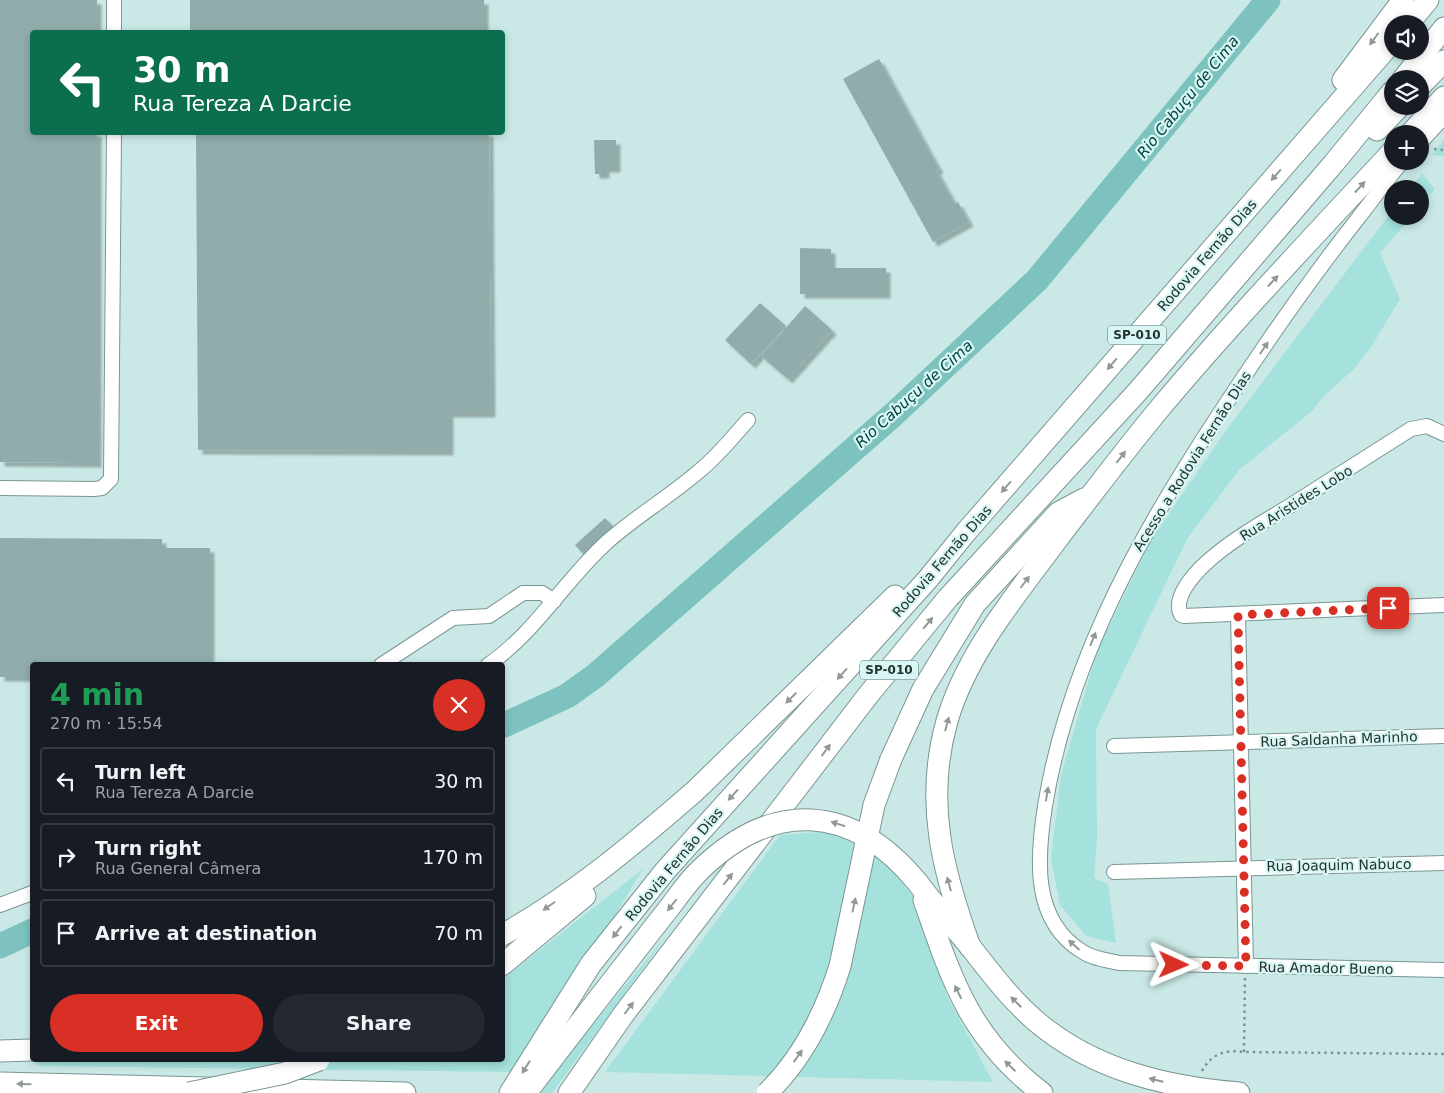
<!DOCTYPE html>
<meta charset="utf-8">
<style>
:root{--surface:#171b24;--page:#242831;--text:#f1f3f6;--muted:#9ea1a6;--line:#363941;--accent:#d93025}
body{margin:0;font-family:"DejaVu Sans",sans-serif;background:var(--page);color:var(--text);height:100vh;display:flex;flex-direction:column;font-size:19px;white-space:nowrap}
*{box-sizing:border-box;margin:0}
p{font-size:16px;color:var(--muted)}
.icon{flex:none;width:28px;height:28px;fill:none;stroke:currentColor;stroke-width:2;stroke-linecap:round;stroke-linejoin:round}
.map{position:relative;flex:1;overflow:hidden}
.side{position:absolute;left:30px;top:662px;width:475px;height:400px;display:flex;flex-direction:column;background:var(--surface);border-radius:5px;box-shadow:0 2px 8px #0003}
.side>*{flex:none}
.banner{position:absolute;left:30px;top:30px;width:475px;height:105px;border-radius:5px;box-shadow:0 2px 8px #0003;background:#0b6e4f;color:#fff;overflow:hidden}
.controls{position:absolute;left:1384px;top:15px;display:grid;gap:10px}
.controls a{display:grid;place-items:center;width:45px;height:45px;border-radius:50%;background:var(--surface);box-shadow:0 2px 8px #0003;font-size:25px}
.pin{position:absolute;display:grid;place-items:center;width:42px;height:42px;color:#fff;margin:-21px;border-radius:10px;box-shadow:0 2px 8px #0006}
.me{position:absolute;width:55px;margin:-28px;rotate:91deg;stroke-linejoin:round;filter:drop-shadow(0 0 4px #0008)}
.turn{display:flex;align-items:center;gap:18px;height:105px;padding:0 20px;font-size:22px}
.turn .icon{width:65px;height:65px;stroke-width:2.5}
.turn b{display:block;font-size:35px;line-height:42px}
.round{display:grid;place-items:center;flex:none;width:52px;height:52px;border-radius:26px;background:var(--page)}
.overview{display:flex;align-items:center;justify-content:space-between;height:85px;padding:0 20px}
h1{font-size:30px;font-weight:700;line-height:38px;color:#1e9e55}
.button{display:flex;gap:10px;margin-top:auto;padding:10px 20px}
.button a{flex:1;height:58px;border-radius:30px;background:var(--accent);color:#fff;font-size:20px;font-weight:700;line-height:58px;text-align:center}
.button a+a{background:var(--page);color:var(--text)}
ul{padding:0;list-style:none}
li{display:flex;align-items:center;gap:15px;height:68px;margin:0 10px 8px;padding:0 10px;border:2px solid var(--line);border-radius:5px}
li div{flex:1}
li b{display:block;font-size:19px}
li em{font-style:normal}
.map>svg:first-child{display:block}
</style>
<div class="map">
<svg width="1444" height="1093" viewBox="0 0 1444 1093">
<defs>
<filter id="shadow"><feDropShadow dx="4.5" dy="4.5" stdDeviation="1" flood-color="#0004"/></filter>
</defs>
<rect width="100%" height="100%" fill="#cae9e6"/>
<g fill="#a5e1dd">
<path d="M1444 139V156L1432 155Z"/>
<path d="M1422 173 1435 189 1420 207V189H1409Z"/>
<path d="M1392 211V216H1412L1380 253 1400 299 1371 347 1353 370 1324 396 1311 412 1239 470 1187 539 1096 729 1097 837 1094 878 1108 884 1116 943 1086 936 1060 905 1051 858 1061 775 1097 651 1151 540 1227 429Z"/>
<path d="M832 831 887 862 914 898 948 998 993 1082 605 1072 780 835Z"/>
<path d="M643 869 617 912 510 1072 42 1066 36 1064 39 1061 502 1060 503 979Z"/>
<path d="M671 930 552 1093H541L569 1054Z"/>
</g>
<g fill="none" stroke-linecap="round" stroke-linejoin="round">
<g stroke="#7dc2be" stroke-width="25">
<path d="M502 726 567 696 595 676 894 414 1037 280 1268 0"/>
<path d="M0 946 32 931"/>
</g>
</g>
<g fill="#90adab" filter="url(#shadow)">
<path d="M0 0H97V32H32V132H97V463L0 462Z"/>
<rect x="190" y="0" width="294" height="32"/>
<path d="M879 59 939 169 936 170 955 204 958 202 969 222 933 242 843 79Z"/>
<path d="M196 132H489L491 413H449V451L198 450Z"/>
<path d="M594 140H616V168H605V174H595Z"/>
<path d="M800 248 831 249V268H886V294H800Z"/>
<path d="M760 303 786 326 751 364 725 340Z"/>
<path d="M805 306 832 330 788 379 761 356Z"/>
<path d="M605 518 617 530 587 558 575 545Z"/>
<path d="M0 538 162 539V548H210V665H32V677H0Z"/>
</g>
<g fill="none" stroke-linecap="round" stroke-linejoin="round">
<defs>
<g id="minor">
<path d="M114 32V0"/>
<path d="M1420 143 1444 117"/>
<path d="M1403 161C1387 179 1374 198 1359 217 1326 259 1294 303 1264 347 1168 489 1073 634 1045 806 1037 857 1031 921 1083 952 1093 959 1107 960 1119 963L1444 970"/>
<path d="M1444 434 1427 426 1411 429C1370 455 1329 481 1288 507 1260 524 1230 541 1206 563 1194 574 1172 598 1181 615L1184 616 1444 605"/>
<path d="M0 488 94 489 102 488 111 479 114 132"/>
<path d="M1238 615 1246 966"/>
<path d="M381 665 453 618 489 616 523 593H542L554 601"/>
<path d="M488 665C536 632 564 581 607 542 635 517 669 497 698 472 717 457 732 438 748 420"/>
<path d="M1114 746 1444 736"/>
<path d="M1114 872 1444 863"/>
<path d="M0 905 32 893"/>
</g>
<g id="highway">
<path d="M1408 24 1428 0"/>
<path d="M1403 79 1444 28"/>
<path d="M1343 80 1403 0"/>
<path d="M1420 86 1444 61"/>
<path d="M1377 130 1400 106"/>
<path d="M1410 134 1444 97"/>
<path d="M891 759 923 689 975 604 1058 513 1084 499"/>
<path d="M918 883C934 905 952 925 969 945 990 972 1011 1000 1037 1022 1094 1070 1166 1087 1239 1093"/>
<path d="M924 900C952 981 970 1038 1042 1093"/>
<path d="M502 935C573 896 635 843 695 791L895 596"/>
<path d="M970 947C943 872 924 802 947 721 967 652 1017 594 1059 537 1092 494 1125 450 1160 408 1234 320 1314 236 1392 152"/>
<path d="M502 965 585 896"/>
<path d="M0 1051 32 1050"/>
<path d="M0 1083 405 1093"/>
<path d="M510 1093 591 964 665 871 928 579 966 532 1392 42"/>
<path d="M526 1093 592 1007"/>
<path d="M569 1093 623 1015 869 694 948 598 1139 390 1334 163 1392 92"/>
</g>
</defs>
<use href="#minor" stroke="#7a9694" stroke-width="16"/>
<use href="#highway" stroke="#7a9694" stroke-width="23"/>
<g stroke="#7d9391" stroke-width="2.5" stroke-dasharray="2.5 4" stroke-linecap="butt">
<path d="M1434 149 1444 150"/>
<path d="M1244 1052 1245 978"/>
<path d="M1202 1071C1211 1054 1226 1049 1244 1052L1444 1054"/>
</g>
<use href="#minor" stroke="#fff" stroke-width="14"/>
<use href="#highway" stroke="#fff" stroke-width="21"/>
<defs>
<g id="highway-bridge">
<path d="M592 1007C615 977 639 947 662 917 674 903 684 886 697 873 772 798 852 803 918 883"/>
<path d="M189 1093 285 1073 319 1060"/>
<path d="M767 1093C803 1058 825 1014 840 966L874 805 891 759"/>
</g>
</defs>
<use href="#highway-bridge" stroke="#7a9694" stroke-width="23" stroke-linecap="butt"/>
<use href="#highway-bridge" stroke="#fff" stroke-width="21"/>
</g>
<defs><path id="oneway-solid" d="M-6-.8H1V-3.2L6.5 0L1 3.2V.8H-6Z" transform="scale(1.25)"/></defs>
<g fill="#929898">
<use href="#oneway-solid" transform="translate(1374 39) rotate(127)"/>
<use href="#oneway-solid" transform="translate(1276 175) rotate(131)"/>
<use href="#oneway-solid" transform="translate(1360 187) rotate(-47)"/>
<use href="#oneway-solid" transform="translate(1273 281) rotate(-47)"/>
<use href="#oneway-solid" transform="translate(1264 348) rotate(-56)"/>
<use href="#oneway-solid" transform="translate(1112 364) rotate(131)"/>
<use href="#oneway-solid" transform="translate(1121 457) rotate(-52)"/>
<use href="#oneway-solid" transform="translate(1006 487) rotate(131)"/>
<use href="#oneway-solid" transform="translate(1025 582) rotate(-53)"/>
<use href="#oneway-solid" transform="translate(928 623) rotate(-50)"/>
<use href="#oneway-solid" transform="translate(1093 639) rotate(-68)"/>
<use href="#oneway-solid" transform="translate(842 674) rotate(132)"/>
<use href="#oneway-solid" transform="translate(791 698) rotate(136)"/>
<use href="#oneway-solid" transform="translate(947 724) rotate(-75)"/>
<use href="#oneway-solid" transform="translate(826 750) rotate(-54)"/>
<use href="#oneway-solid" transform="translate(1047 794) rotate(-81)"/>
<use href="#oneway-solid" transform="translate(733 795) rotate(132)"/>
<use href="#oneway-solid" transform="translate(838 824) rotate(-163)"/>
<use href="#oneway-solid" transform="translate(728 879) rotate(-52)"/>
<use href="#oneway-solid" transform="translate(949 884) rotate(-105)"/>
<use href="#oneway-solid" transform="translate(672 905) rotate(128)"/>
<use href="#oneway-solid" transform="translate(854 905) rotate(-78)"/>
<use href="#oneway-solid" transform="translate(549 906) rotate(145)"/>
<use href="#oneway-solid" transform="translate(617 932) rotate(128)"/>
<use href="#oneway-solid" transform="translate(1074 945) rotate(-138)"/>
<use href="#oneway-solid" transform="translate(958 992) rotate(-116)"/>
<use href="#oneway-solid" transform="translate(1016 1002) rotate(-135)"/>
<use href="#oneway-solid" transform="translate(629 1008) rotate(-53)"/>
<use href="#oneway-solid" transform="translate(798 1056) rotate(-55)"/>
<use href="#oneway-solid" transform="translate(1010 1066) rotate(-136)"/>
<use href="#oneway-solid" transform="translate(526 1067) rotate(122)"/>
<use href="#oneway-solid" transform="translate(1156 1080) rotate(-166)"/>
<use href="#oneway-solid" transform="translate(24 1084) rotate(-179)"/>
</g>
<g fill="none" stroke-linecap="round" stroke-linejoin="round">
<path stroke="#d93025" stroke-width="9" stroke-dasharray="0 16.2" d="M1174 965 1246 966 1238 615 1388 608"/>
</g>
<g text-anchor="middle" dominant-baseline="central" stroke-width="4.5" stroke-linejoin="round" paint-order="stroke">
<g fill="#d7f6f4" stroke="#5a6c6b" stroke-width="1">
<rect x="1108" y="325.5" width="58" height="19" rx="4"/>
<rect x="860" y="660.5" width="58" height="19" rx="4"/>
</g>
<g font-size="12" font-weight="bold" fill="#253130">
<text x="1137" y="335">SP-010</text>
<text x="889" y="670">SP-010</text>
</g>
<g font-size="14" fill="#253130" stroke="#d7f6f4">
<text transform="translate(1207 255) rotate(-49)">Rodovia Fernão Dias</text>
<text transform="translate(1192 461) rotate(-58)">Acesso a Rodovia Fernão Dias</text>
<text transform="translate(1296 503) rotate(-32)">Rua Aristides Lobo</text>
<text transform="translate(942 561) rotate(-49)">Rodovia Fernão Dias</text>
<text transform="translate(1339 739) rotate(-2)">Rua Saldanha Marinho</text>
<text transform="translate(674 864) rotate(-50)">Rodovia Fernão Dias</text>
<text transform="translate(1339 865) rotate(-1)">Rua Joaquim Nabuco</text>
<text transform="translate(1326 968) rotate(1)">Rua Amador Bueno</text>
</g>
<g font-size="15" font-style="italic" fill="#00413f" stroke="#d7f6f4">
<text transform="translate(1188 97) rotate(-51)">Rio Cabuçu de Cima</text>
<text transform="translate(914 394) rotate(-42)">Rio Cabuçu de Cima</text>
</g>
</g>
</svg>
<div class="controls">
<a><svg class="icon" aria-label="sound" viewBox="0 0 24 24"><path d="M4 9h4l5-4v14l-5-4H4zM17 9q2 3 0 6"/></svg></a>
<a><svg class="icon" aria-label="layers" viewBox="0 0 24 24"><path d="M12 4l9 5-9 5-9-5zM3 14l9 5 9-5"/></svg></a>
<a>+</a>
<a>−</a>
</div>
<div class="pin" style="left:1388px;top:608px;background:#d93025"><svg class="icon" aria-label="arrive" viewBox="0 0 24 24"><path d="M6 21V4h12l-3 4 3 4H6"/></svg></div>
<svg class="me" style="left:1174px;top:965px" viewBox="-20 -20 40 40"><path d="M0-17L14 15 0 8-14 15z" fill="#d93025" stroke="#fff" stroke-width="4"/></svg>
<div class="banner">
<div class="turn"><svg class="icon" aria-label="left" viewBox="0 0 24 24"><path d="M17 20v-9H6M10 6l-5 5 5 5"/></svg><div><b>30 m</b>Rua Tereza A Darcie</div></div>
</div>
<section class="side">
<div class="overview"><div><h1>4 min</h1><p>270 m · 15:54</p></div><a class="round" style="background:#d93025;color:#fff"><svg class="icon" aria-label="close" viewBox="0 0 24 24"><path d="M6 6l12 12M18 6L6 18"/></svg></a></div>
<ul>
<li><svg class="icon" aria-label="left" viewBox="0 0 24 24"><path d="M17 20v-9H6M10 6l-5 5 5 5"/></svg><div><b>Turn left</b><p>Rua Tereza A Darcie</p></div><em>30 m</em></li>
<li><svg class="icon" aria-label="right" viewBox="0 0 24 24"><path d="M7 20v-9h11M14 6l5 5-5 5"/></svg><div><b>Turn right</b><p>Rua General Câmera</p></div><em>170 m</em></li>
<li><svg class="icon" aria-label="arrive" viewBox="0 0 24 24"><path d="M6 21V4h12l-3 4 3 4H6"/></svg><div><b>Arrive at destination</b></div><em>70 m</em></li>
</ul>
<div class="button"><a>Exit</a><a>Share</a></div>
</section>
</div>
